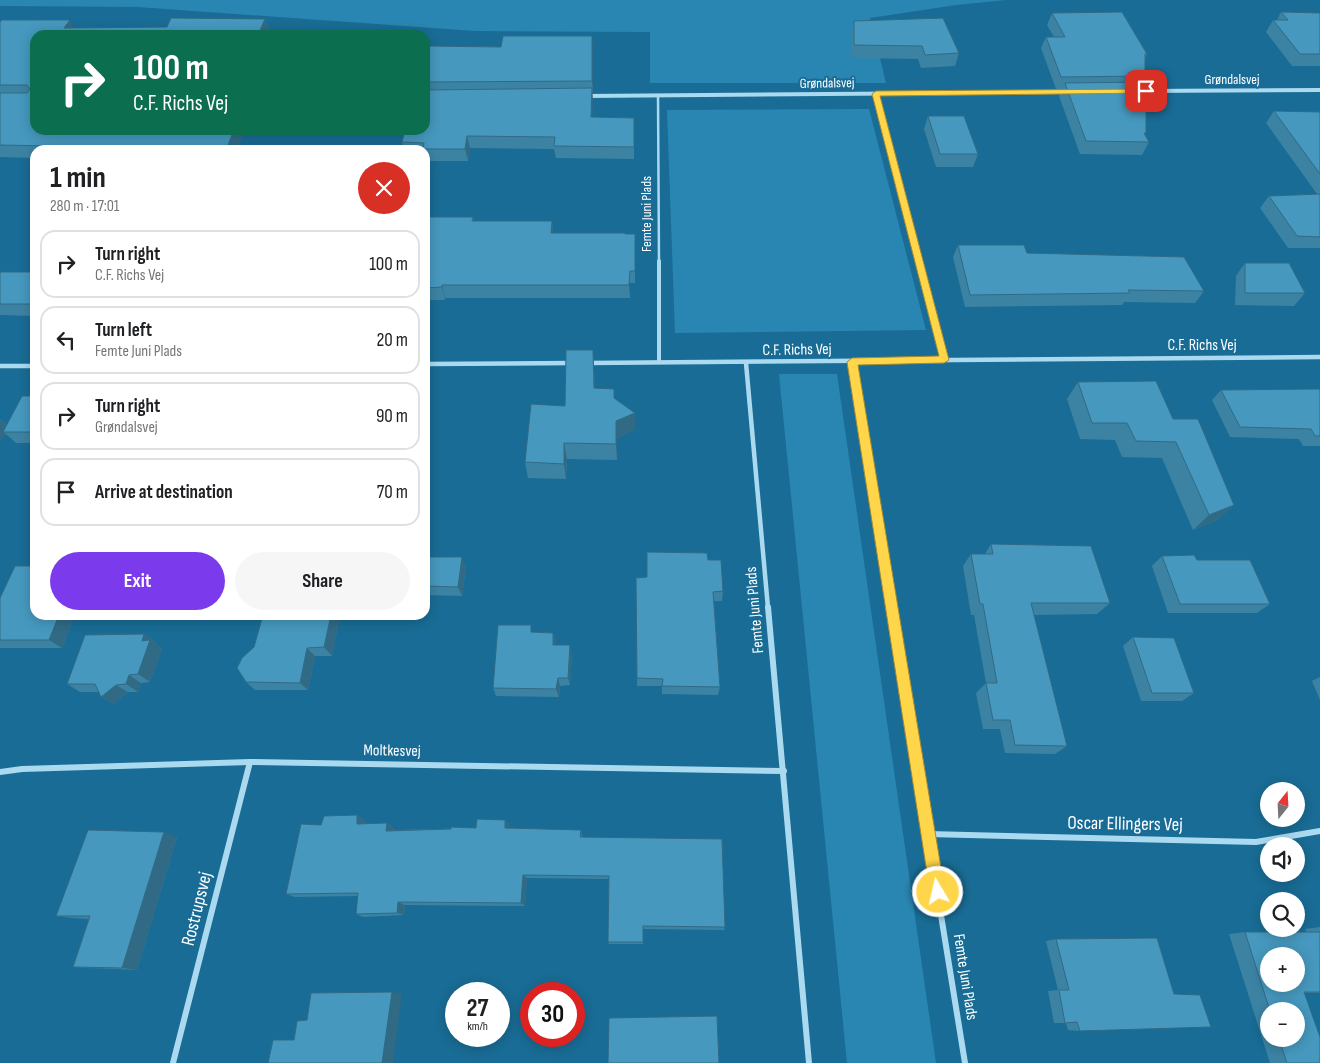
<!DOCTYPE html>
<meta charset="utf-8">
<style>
:root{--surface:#fff;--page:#f6f6f6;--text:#202124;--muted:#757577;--line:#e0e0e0;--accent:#7c3aed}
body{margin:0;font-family:"Sofia Sans Condensed",sans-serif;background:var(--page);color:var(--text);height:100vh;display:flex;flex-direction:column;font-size:19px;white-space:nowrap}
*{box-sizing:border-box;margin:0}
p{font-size:16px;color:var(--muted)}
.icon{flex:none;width:28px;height:28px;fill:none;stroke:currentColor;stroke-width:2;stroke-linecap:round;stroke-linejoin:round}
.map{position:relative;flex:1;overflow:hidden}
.panel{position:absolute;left:30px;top:145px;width:400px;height:475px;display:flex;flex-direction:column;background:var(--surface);border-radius:15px;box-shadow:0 2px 12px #0003}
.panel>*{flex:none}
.top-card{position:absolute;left:30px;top:30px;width:400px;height:105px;border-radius:15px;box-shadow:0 2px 12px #0003;background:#0b6e4f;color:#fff;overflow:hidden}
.needle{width:32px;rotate:18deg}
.controls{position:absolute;left:1260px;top:782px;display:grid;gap:10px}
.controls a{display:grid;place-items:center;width:45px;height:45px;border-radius:50%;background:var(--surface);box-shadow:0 2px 12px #0003;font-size:25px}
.speed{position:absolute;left:445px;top:982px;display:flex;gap:10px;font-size:25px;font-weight:700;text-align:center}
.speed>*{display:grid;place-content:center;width:65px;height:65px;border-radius:50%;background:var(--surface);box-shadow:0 2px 12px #0003;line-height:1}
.speed small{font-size:12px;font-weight:400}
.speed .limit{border:8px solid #d22;background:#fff;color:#111}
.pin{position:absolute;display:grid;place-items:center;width:42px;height:42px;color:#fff;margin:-21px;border-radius:10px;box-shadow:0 2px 8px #0006}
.me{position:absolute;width:55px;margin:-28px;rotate:351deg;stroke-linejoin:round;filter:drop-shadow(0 0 4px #0008)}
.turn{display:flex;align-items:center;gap:18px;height:105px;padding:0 20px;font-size:22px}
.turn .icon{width:65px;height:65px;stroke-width:2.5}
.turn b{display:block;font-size:35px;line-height:42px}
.round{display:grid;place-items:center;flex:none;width:52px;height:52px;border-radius:26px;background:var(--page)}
.headline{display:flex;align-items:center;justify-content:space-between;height:85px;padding:0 20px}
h1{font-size:30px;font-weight:700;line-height:38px}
.action{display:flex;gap:10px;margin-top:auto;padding:10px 20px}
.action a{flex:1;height:58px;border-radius:30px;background:var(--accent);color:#fff;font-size:20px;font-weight:700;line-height:58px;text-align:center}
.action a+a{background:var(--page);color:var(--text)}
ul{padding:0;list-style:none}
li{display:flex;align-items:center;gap:15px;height:68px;margin:0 10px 8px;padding:0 10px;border:2px solid var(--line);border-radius:15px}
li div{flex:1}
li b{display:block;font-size:19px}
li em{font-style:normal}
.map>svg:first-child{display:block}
</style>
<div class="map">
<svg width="1320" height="1063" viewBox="0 0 1320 1063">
<rect width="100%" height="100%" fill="#196c95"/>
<g fill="#2986b2">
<path d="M0 0H1006L956 5 870 18 886 83H650V32L475 31 138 7 0 6Z"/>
<path d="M869 109 926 330 675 333 667 110Z"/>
<path d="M779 374H837L936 1063H847Z"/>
</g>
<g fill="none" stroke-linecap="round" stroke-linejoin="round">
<g stroke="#abdaf0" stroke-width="2.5">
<path d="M876 94 919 263"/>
<path d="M658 96 659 263"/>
</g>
<g stroke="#abdaf0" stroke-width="4">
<path d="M659 261V362"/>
<path d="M919 261 944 360"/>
</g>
<g stroke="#abdaf0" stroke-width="4">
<path d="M1140 91 1320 90"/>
<path d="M585 96 1067 92"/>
</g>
<g stroke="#abdaf0" stroke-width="4.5">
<path d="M852 362 892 608"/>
<path d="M588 363 1320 357"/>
<path d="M746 363 768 608"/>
<path d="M425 364 572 363"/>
<path d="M0 366H35"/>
</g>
<g stroke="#abdaf0" stroke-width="6">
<path d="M768 607 809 1063"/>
<path d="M891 607 965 1063"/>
<path d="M0 772 22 769 250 762 784 771"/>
<path d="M928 834 1256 842 1320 831"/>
<path d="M173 1063 250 762"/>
</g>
</g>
<g fill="#3c83a3" fill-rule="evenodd">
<path d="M1281 12 1320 13V66H1292L1266 32 1273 20H1277Z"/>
<path d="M1052 13 1147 54 1145 59V76L1142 82 1146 133 1145 135 1149 142 1142 155 1080 154 1059 96 1062 89H1056L1041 48 1046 37H1054L1047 25Z"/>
<path d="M265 19 270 31 35 35V130L244 132 237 150H35V158L0 157V22L74 28 167 27Z"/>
<path d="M854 21 959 53 955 66 921 68 918 59 852 58 851 34Z"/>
<path d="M425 46 593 48V93H592V117L634 118V159L556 158 554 149 470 148 468 161H426L425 156V150H404L402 142 425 130Z"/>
<path d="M1274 111 1320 112V248H1288L1260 208 1269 196 1317 194 1266 123Z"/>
<path d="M928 116 978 154 973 167H936L924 129Z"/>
<path d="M425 217H473L474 221H552L553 233 635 234V283H630V298H445V300H425Z"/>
<path d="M958 245 1027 253 1204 291 1195 303 1124 302 1122 305 965 307 953 257Z"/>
<path d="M1245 263 1305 293 1294 306 1235 305 1236 276Z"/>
<path d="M0 272H35V316L0 315Z"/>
<path d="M594 368 595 388 615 399 635 429 617 438V460L567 459 566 479 528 478 525 462 565 406Z"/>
<path d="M1078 382 1173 419 1234 505 1217 520 1193 530 1162 458 1122 457 1115 440 1080 439 1067 399Z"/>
<path d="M1320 389V446H1303L1299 439 1230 437 1212 400 1221 390Z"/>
<path d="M35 396V443H16L6 434 0 441V419L7 425Z"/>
<path d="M991 544 1110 603 1097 614 1034 615 1067 746 1055 754 1005 753 1000 729H983L976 693 986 683 974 615H971L963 566 971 554H985Z"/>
<path d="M1162 556 1197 560 1270 604 1257 613H1168L1152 566Z"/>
<path d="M425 557 466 567 462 596 427 595 425 606Z"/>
<path d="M708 560 723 591 722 601H714L720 687 718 695 662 694V686H637V678Z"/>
<path d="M0 598 35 615H75L62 648H0Z"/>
<path d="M340 615 332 656H315L308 690H255L246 682 254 647Z"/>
<path d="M534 632 553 633 556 641 555 645 572 653 570 685 560 686 559 697 496 696 493 688Z"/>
<path d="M144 634 156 642 155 644 162 649 150 682 141 683 138 692H128L114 704 101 697 99 692H80L67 684Z"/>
<path d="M1133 637 1194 693 1182 701H1141L1123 646Z"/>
<path d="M1320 677V700L1312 681Z"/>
<path d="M357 815 365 820 364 824 387 823 394 828V830L476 828 505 820 509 825V829L581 830 582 837 725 927 724 930 643 929V944H609L608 942 609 879 527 878 525 906 405 905 404 915 363 917 356 914 358 896 295 897 286 894 321 825Z"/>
<path d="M177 837 137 970 89 968 73 967 89 919 72 918 56 916Z"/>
<path d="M1320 927V993H1305L1320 1063H1270L1229 934 1245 932H1306L1305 929ZM1269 1011H1296V1039H1269Z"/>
<path d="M1056 939 1080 1031 1068 1030 1066 1023H1054L1048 991 1058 990 1046 941Z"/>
</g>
<g fill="#316a85">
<path d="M265 19 270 31 268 35H258Z"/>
<path d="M70 20 77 32 64 28Z"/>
<path d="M592 36 593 48V93L592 81Z"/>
<path d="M592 88 593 100 592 129 591 117Z"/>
<path d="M234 130H244V132L237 150H226Z"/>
<path d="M467 136 470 148 468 161 465 149Z"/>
<path d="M552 221 553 234 551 233Z"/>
<path d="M630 271V298L629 285Z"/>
<path d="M442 285 445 298V300L442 287Z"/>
<path d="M593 350 594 368 596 405 594 388Z"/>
<path d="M425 395 429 405 425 429Z"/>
<path d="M635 413V429L617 438V460L616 444V421Z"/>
<path d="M0 419 11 429 3 432 6 434 0 441Z"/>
<path d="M564 443 567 459 566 479 564 464Z"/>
<path d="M1234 505 1217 520 1193 530 1209 515Z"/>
<path d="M462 557 466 567 462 596 458 587Z"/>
<path d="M425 592 427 595 425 606Z"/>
<path d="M59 615H75L62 648 49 640Z"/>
<path d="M331 615H340L332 656 324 647Z"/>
<path d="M553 633 556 641 555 653 553 645Z"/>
<path d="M144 634 156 642 155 644 162 649 150 682 138 674 142 641Z"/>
<path d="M570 645 572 653 570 685 568 678Z"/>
<path d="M307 648 315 656 308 690 300 683Z"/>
<path d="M129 675 141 683 138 692 126 684Z"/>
<path d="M558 678 560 686 559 697 556 689Z"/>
<path d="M116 685 128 692 114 704 101 697Z"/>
<path d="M357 815 365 820 364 829 357 824Z"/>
<path d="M505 820 509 825V833L505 828Z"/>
<path d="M387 823 394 828 393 835 386 831Z"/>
<path d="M164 832 177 837 137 970 122 968Z"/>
<path d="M523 875 527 878 525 906 521 903Z"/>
<path d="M398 902 405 905 404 915 397 913Z"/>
<path d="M392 992 402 993 393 1063H382Z"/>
</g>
<g fill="#4698be" stroke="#316a85" fill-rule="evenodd">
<path d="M1122 12 1147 54H1145V76L1061 77 1046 37H1065L1052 13Z"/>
<path d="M1281 12 1320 13V54H1300L1273 20H1288Z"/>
<path d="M171 18 265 19 258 35H35V130H234L226 150H46L49 146 0 145V93H27L30 89 27 85H0V22L2 20H70L64 28 167 27Z"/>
<path d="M943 18 959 53 925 55 922 46 854 45V21Z"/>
<path d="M503 36H592V81L425 82V46L501 47Z"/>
<path d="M1146 82V133H1144L1149 142 1086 141 1065 83Z"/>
<path d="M592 88 591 117 634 118V147L554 146 555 137 467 136 465 149H423L424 143 402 142 405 130H425V90Z"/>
<path d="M1274 111 1320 112V174Z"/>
<path d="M928 116H964L978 154H940Z"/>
<path d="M1320 194V237L1297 236 1269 196Z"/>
<path d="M425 217H473L472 221H552L551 233H625V234H635V271H630L629 285H442V287L425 288Z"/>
<path d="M958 245H1024L1027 253 1184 257 1204 291 1128 290 1130 293 970 295Z"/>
<path d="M1245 263H1289L1305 293H1245Z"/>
<rect x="0" y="272" width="35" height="32"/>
<path d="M566 350H593L594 388 614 389V398L635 413 616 421V444L564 443V464L525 462 531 404 565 406Z"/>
<path d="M1156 381 1173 419H1198L1234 505 1209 515 1176 442 1136 441 1127 423H1092L1078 382Z"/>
<path d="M1320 389V436H1315L1311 429 1240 427 1221 390Z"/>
<path d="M22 396H35V432H3Z"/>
<path d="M991 544 1091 546 1110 603H1031L1067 746 1015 745 1010 720H993L986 683H997L983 604H980L971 554H993Z"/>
<path d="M647 552 707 553 708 560H721L723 591 713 592 720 687 662 686 663 679 637 678 636 578 647 577Z"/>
<path d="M1194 555 1197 560H1250L1270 604H1180L1162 556Z"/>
<path d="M425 557H462L458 587 425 586Z"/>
<path d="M15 566H35V615H59L49 640H0V598Z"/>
<path d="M263 615H331L324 647 307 648 300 683 246 682 237 668 242 658 254 647Z"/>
<path d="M498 625H531V632L553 633V645H570L568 678H558L556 689 493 688Z"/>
<path d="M144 634 142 641 150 640 138 674 129 675 126 684 116 685 101 697 95 684H67L85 635Z"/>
<path d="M1133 637 1174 638 1194 693H1152Z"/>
<path d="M357 815V824L387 823 386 831 451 829V827L476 828 477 819 505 820V828L581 830 580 837 722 839 725 927 643 926V942H608L609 876 523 875 521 903 398 902 397 913 356 914 358 893 286 894 301 824 321 825 324 816Z"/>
<path d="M88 830 164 832 122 968 73 967 90 916H56Z"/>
<path d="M1245 932H1320V992H1304L1320 1037V1063H1287L1279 1039H1296V1011H1270ZM1269 956H1296V984H1269Z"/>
<path d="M1157 938 1174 994 1200 995 1211 1027 1080 1031 1077 1022 1065 1023 1059 990H1069L1056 939Z"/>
<path d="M392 992 382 1063H268L273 1040H294L297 1021 307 1020 311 993Z"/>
<path d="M717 1016 719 1063H608L609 1018Z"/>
</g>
<path fill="#ffd54a" stroke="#a68a30" d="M1146 89 1150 91 1149 93 880 96 949 360 944 363 858 365 945 892 943 897 938 899 933 897 930 892 847 362 852 358 939 356 872 94 876 91Z"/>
<g text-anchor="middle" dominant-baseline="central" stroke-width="4" stroke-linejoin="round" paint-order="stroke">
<g font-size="14" fill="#fff" stroke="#196c95">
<text x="1232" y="79">Grøndalsvej</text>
<text transform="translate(827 83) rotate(-1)">Grøndalsvej</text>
<text transform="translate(646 214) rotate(-90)">Femte Juni Plads</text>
</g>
<g font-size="16" fill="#fff" stroke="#196c95">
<text x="1202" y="345">C.F. Richs Vej</text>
<text transform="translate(797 350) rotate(-1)">C.F. Richs Vej</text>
<text transform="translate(755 610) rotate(-95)">Femte Juni Plads</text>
<text transform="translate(392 751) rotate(1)">Moltkesvej</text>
<text transform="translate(965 977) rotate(81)">Femte Juni Plads</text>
</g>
<g font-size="19" fill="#fff" stroke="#196c95">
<text transform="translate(1125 824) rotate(1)">Oscar Ellingers Vej</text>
<text transform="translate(197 909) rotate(-76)">Rostrupsvej</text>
</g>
</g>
</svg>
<div class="controls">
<a><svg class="needle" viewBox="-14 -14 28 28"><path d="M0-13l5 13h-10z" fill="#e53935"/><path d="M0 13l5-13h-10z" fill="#757577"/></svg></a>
<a><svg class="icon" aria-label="sound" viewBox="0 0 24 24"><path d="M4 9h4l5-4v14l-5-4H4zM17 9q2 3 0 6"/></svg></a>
<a><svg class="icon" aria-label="search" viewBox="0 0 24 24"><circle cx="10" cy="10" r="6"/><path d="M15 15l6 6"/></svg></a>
<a>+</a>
<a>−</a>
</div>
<div class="speed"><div>27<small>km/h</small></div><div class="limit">30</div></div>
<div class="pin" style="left:1146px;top:91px;background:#d93025"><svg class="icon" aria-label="arrive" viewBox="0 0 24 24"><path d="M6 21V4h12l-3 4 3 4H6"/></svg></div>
<svg class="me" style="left:938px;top:892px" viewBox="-20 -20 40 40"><circle r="17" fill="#ffd54a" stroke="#fff" stroke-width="3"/><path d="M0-11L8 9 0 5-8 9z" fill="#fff"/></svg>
<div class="top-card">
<div class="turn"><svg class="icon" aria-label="right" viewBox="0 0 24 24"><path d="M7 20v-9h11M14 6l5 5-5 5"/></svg><div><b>100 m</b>C.F. Richs Vej</div></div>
</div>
<section class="panel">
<div class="headline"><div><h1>1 min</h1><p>280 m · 17:01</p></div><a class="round" style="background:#d93025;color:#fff"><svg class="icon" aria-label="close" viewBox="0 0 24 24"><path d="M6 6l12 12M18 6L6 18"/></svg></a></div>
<ul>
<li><svg class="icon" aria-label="right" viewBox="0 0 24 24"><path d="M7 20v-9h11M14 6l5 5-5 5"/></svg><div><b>Turn right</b><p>C.F. Richs Vej</p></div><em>100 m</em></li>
<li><svg class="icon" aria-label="left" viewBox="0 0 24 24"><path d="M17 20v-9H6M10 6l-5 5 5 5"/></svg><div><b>Turn left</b><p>Femte Juni Plads</p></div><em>20 m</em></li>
<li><svg class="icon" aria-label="right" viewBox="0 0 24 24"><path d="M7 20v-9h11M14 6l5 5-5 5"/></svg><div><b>Turn right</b><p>Grøndalsvej</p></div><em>90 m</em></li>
<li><svg class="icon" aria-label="arrive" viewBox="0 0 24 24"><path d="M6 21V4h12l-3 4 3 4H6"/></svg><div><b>Arrive at destination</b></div><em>70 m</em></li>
</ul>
<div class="action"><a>Exit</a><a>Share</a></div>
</section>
</div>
